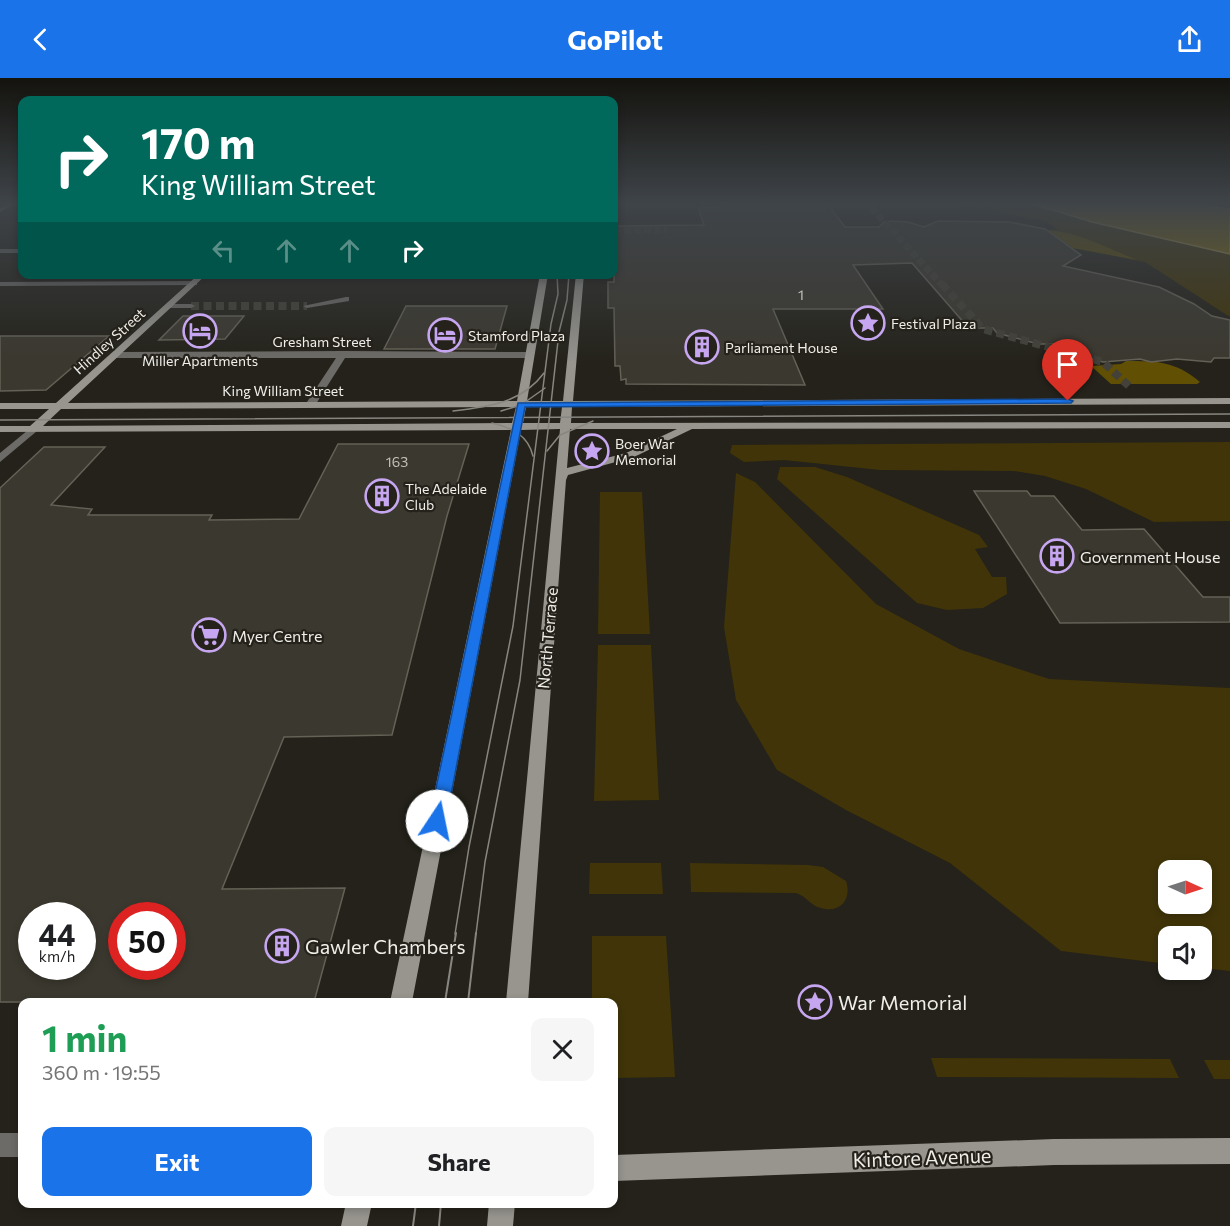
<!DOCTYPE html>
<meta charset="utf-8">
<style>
:root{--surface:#fff;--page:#f6f6f6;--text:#202124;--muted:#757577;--accent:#1a73e8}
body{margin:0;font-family:Commissioner,sans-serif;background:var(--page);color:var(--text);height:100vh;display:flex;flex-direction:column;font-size:22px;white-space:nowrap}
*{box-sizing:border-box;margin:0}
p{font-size:20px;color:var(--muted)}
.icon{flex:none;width:33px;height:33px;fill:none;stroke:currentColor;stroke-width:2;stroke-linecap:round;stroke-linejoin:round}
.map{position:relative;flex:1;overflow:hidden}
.drawer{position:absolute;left:18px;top:920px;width:600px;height:210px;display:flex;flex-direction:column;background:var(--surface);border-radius:12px;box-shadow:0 3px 9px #0003}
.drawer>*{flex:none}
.guide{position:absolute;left:18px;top:18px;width:600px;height:183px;border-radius:12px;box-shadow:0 3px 9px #0003;background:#00695c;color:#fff;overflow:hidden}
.needle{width:39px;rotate:93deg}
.buttons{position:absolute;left:1158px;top:782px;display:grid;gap:12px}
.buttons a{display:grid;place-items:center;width:54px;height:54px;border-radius:12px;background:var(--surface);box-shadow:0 3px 9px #0003;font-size:30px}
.speed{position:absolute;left:18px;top:824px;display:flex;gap:12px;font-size:30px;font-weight:700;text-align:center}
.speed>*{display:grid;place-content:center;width:78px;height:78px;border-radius:50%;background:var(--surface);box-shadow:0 3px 9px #0003;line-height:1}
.speed small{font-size:15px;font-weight:400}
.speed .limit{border:9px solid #d22;background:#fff;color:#111}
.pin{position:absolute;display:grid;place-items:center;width:51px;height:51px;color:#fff;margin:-62px -26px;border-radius:50% 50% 50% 0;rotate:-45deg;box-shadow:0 0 6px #0007}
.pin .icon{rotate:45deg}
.me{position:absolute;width:66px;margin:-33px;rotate:11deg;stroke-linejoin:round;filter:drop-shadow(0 0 4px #0008)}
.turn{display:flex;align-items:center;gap:21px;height:126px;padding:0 24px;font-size:27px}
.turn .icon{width:78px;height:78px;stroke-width:2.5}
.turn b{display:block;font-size:42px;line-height:51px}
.lanes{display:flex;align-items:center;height:57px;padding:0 24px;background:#0003;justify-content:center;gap:30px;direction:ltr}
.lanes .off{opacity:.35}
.round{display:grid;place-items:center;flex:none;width:63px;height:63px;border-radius:12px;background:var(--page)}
.overview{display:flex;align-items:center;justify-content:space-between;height:102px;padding:0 24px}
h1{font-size:36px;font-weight:700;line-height:45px;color:#1e9e55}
.primary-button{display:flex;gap:12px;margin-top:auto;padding:12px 24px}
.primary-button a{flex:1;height:69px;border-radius:12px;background:var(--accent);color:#fff;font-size:24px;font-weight:700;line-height:69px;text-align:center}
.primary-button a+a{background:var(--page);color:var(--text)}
header{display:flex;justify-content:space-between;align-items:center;height:78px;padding:0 24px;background:var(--accent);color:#fff;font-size:27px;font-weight:700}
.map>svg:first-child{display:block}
</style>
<header><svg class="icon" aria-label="back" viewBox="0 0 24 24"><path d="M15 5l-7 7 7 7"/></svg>GoPilot<svg class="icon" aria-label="share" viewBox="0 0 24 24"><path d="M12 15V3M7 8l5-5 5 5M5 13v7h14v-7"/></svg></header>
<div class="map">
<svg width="1230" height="1148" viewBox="0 0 1230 1148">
<rect width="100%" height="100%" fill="#24221a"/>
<g fill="#403408" fill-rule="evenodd">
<path d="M954 124H1026L1092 144 1230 176V239L1145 184 1073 170 1047 152H1058L1046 143 1016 138 977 126 964 128Z"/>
<path d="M1230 364V443L1154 444 1086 411 1045 398 1014 393 880 392 784 382 744 384 730 375 732 367Z"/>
<path d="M780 389H815L847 399 979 457 988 469 975 471 992 499H1006L1007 516 983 530 947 532 917 525 777 401Z"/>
<path d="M736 395 755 404 876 526 959 571 1049 601 1230 610V893L1202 890V858H1168V886L1061 873 950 785 846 732 777 692 736 622 724 549ZM1168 792H1202V825H1168Z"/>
<path d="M600 414H642L650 556H598Z"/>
<path d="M598 567H651L659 722 594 723Z"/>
<path d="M590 785H661L663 816H589Z"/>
<path d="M690 785 808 787 823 789 846 803C852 820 841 836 821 830 811 828 806 818 796 815L691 814Z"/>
<path d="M592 858H666L675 999 614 1000V924H592Z"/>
<path d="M931 980 1170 981 1179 1000 937 999Z"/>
<path d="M1204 982H1230V1001H1214Z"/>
</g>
<g fill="#614f04">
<path d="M1047 152C1079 154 1107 170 1137 182L1073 170Z"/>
<path d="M1126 283C1157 283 1175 283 1200 304L1197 306H1111L1091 288 1121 286Z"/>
</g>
<path fill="#87700e" stroke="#a69650" stroke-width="1.5" d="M1026 124H1183L1230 131V176L1092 144Z"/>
<g fill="#3b382f" stroke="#646157" stroke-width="1.5" fill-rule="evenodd">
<path d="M722 124H826L845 149H879L884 144 890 143 908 144 924 149 938 143 1009 144 1045 151 1081 177 1063 188 1159 209 1194 226 1212 238 1230 242V280H1214L1211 284 1177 281 1151 284 1140 281 1103 284 1092 281 1085 275 1059 272 1054 266H1038L997 255 993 250H976L966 247 912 185 853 187 883 231H773L805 307 626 306V301L621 302 620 288H615L614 230H608V204H614V148L704 147 698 130 724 129Z"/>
<path d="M406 228H507L495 271H384Z"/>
<path d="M183 238H244L225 261 159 262Z"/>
<path d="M0 258H109L46 312 0 313Z"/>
<path d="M338 366H469L447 438 392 657 284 659 222 811 345 810 314 924H0V410L44 369H105L51 427 92 431 88 437H212L209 442 299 441ZM32 837H82V888H32ZM122 837H172V888H122Z"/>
<path d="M974 413H1027L1031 418H1054L1082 452 1144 451 1203 519H1230V544L1060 545Z"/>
</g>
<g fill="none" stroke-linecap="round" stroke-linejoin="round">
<g stroke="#434139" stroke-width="7" stroke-dasharray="7 3" stroke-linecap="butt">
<path d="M877 124 870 128 943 208"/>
<path d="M614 153 667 152"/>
</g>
<g stroke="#434139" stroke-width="8" stroke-dasharray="8 4.5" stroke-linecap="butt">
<path d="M942 206 983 251 1103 284 1130 309"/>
<path d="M191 228H307"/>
</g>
<g fill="#6d6b67" fill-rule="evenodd">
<rect x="0" y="171" width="22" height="4"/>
<path d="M197 203V207H194L0 208V204Z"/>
<path d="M346 219H349V223L307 230 303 228Z"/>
<path d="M166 226H191L195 228 191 230H166Z"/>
<path d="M343 273 530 274 534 277 530 280H345L314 329 310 330 305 327 336 280H115L111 277 115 274Z"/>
<path d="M33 348 37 349V353L0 384V375Z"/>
<rect x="0" y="1055" width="22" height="24"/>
</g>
<g fill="#97958e" fill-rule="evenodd">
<path d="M11 124H18L0 134V130Z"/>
<path d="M199 196H207L68 325 517 323 540 196H548L527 323H563L576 196H584L573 323 1230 320V326L572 329 571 345 1230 344V350L692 351 634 379 568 397 566 402 528 924H506L560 351 521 352 412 924H390L511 352 0 354V348H30L49 331H0V325H56ZM516 329 512 345 43 348 61 331ZM526 329H562L560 345H523ZM570 351H677L626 375 567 390Z"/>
<path d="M1230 1060V1086L1054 1087 614 1103V1077L1054 1061Z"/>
<path d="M346 1125H372L367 1148H341Z"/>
<path d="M489 1125H515L513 1148H487Z"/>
</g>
<g stroke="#888680" stroke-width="1.5">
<path d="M453 333C488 329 522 325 544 295"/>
<path d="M501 333 521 327 545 310"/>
<path d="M0 342 1230 336"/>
<path d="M492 345C512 350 528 357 533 378"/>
<path d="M547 373 560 357 593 343"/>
<path d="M455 856 469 769 513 548 551 246 558 216 557 196"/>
<path d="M476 856 485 784 520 602 559 254 567 222 569 196"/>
</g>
<g stroke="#888680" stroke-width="2">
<path d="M445 924 456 855"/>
<path d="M468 924 476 855"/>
<path d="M413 1148 416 1125"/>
<path d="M439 1148 441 1125"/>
</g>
</g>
<linearGradient id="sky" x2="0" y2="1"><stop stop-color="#14130e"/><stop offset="0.44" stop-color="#3f4449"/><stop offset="1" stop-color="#3f4449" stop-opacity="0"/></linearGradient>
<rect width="1230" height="285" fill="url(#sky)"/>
<path fill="#1a73e8" stroke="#114b97" stroke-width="1.5" d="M1068 321 1073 323 1071 325 525 329 446 743 443 747 437 749 431 747 429 743 518 325Z"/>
<defs>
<symbol id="sight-ring" viewBox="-11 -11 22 22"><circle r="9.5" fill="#24221a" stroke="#c6a6f0" stroke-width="1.5"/><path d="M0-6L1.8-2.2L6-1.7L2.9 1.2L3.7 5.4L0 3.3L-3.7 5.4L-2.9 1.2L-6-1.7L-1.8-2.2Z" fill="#c6a6f0"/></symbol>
<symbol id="hotel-ring" viewBox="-11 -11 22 22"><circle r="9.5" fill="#24221a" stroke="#c6a6f0" stroke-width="1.5"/><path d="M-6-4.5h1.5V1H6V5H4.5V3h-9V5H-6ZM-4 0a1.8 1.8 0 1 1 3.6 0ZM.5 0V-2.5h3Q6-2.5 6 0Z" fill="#c6a6f0"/></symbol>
<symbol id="building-ring" viewBox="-11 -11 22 22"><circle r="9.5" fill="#24221a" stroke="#c6a6f0" stroke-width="1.5"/><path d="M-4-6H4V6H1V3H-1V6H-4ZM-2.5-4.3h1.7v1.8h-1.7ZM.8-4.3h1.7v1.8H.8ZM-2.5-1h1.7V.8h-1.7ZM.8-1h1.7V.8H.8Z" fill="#c6a6f0"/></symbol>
<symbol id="supermarket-ring" viewBox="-11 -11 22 22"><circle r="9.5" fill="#24221a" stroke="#c6a6f0" stroke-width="1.5"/><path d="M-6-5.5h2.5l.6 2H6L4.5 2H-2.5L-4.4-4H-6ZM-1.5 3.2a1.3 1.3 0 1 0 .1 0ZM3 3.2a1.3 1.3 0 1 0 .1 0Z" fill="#c6a6f0"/></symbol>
</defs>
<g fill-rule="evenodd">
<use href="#sight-ring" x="849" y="226" width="38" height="38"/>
<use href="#hotel-ring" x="181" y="234" width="38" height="38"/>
<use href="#hotel-ring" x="426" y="238" width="38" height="38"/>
<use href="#building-ring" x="683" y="250" width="38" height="38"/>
<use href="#sight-ring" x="573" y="354" width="38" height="38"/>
<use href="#building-ring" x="363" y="399" width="38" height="38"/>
<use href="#building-ring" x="1038" y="459" width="38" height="38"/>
<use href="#supermarket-ring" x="190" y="538" width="38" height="38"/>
<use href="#building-ring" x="263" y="849" width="38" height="38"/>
<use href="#sight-ring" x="796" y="905" width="38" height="38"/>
</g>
<g text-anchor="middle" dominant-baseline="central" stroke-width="4.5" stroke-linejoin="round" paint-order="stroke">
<g font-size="14" fill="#c3c0ba">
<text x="801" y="216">1</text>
<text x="397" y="383">163</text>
</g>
<g font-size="14" fill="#f0eee9" stroke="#24221a" text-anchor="start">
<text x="891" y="245">Festival Plaza</text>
<text x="468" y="257">Stamford Plaza</text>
<text x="725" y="269">Parliament House</text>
<text x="200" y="282" text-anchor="middle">Miller Apartments</text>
<text x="615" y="365">Boer War<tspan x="615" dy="16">Memorial</tspan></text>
<text x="405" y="410">The Adelaide<tspan x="405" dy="16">Club</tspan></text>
</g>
<g font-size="14" fill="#f0eee9" stroke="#24221a">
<text transform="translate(109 263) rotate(-42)">Hindley Street</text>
<text x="322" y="263">Gresham Street</text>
<text x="283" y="312">King William Street</text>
</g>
<g font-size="16" fill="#f0eee9" stroke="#24221a" text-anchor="start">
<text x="1080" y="478">Government House</text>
<text x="232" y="557">Myer Centre</text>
</g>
<g font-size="16" fill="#f0eee9" stroke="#24221a">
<text transform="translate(547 560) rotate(-85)">North Terrace</text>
</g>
<g font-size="20" fill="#f0eee9" stroke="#24221a" text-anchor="start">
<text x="305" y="868">Gawler Chambers</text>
<text x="838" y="924">War Memorial</text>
</g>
<g font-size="20" fill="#f0eee9" stroke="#24221a">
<text transform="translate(922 1079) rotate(-2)">Kintore Avenue</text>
</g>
</g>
</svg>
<div class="buttons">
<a><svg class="needle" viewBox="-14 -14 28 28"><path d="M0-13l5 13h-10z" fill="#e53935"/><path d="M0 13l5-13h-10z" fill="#757577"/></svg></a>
<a><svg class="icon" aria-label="sound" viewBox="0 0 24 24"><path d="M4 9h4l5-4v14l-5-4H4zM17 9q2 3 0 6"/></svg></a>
</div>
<div class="speed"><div>44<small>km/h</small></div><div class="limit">50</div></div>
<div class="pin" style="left:1068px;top:323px;background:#d93025"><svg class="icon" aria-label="arrive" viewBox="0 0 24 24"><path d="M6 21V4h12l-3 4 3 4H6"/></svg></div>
<svg class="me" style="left:437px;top:743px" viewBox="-20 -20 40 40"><circle r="19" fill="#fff"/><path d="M0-13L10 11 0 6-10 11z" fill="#1a73e8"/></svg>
<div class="guide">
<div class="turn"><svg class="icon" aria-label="right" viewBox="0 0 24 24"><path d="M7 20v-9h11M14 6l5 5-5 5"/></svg><div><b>170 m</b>King William Street</div></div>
<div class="lanes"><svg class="icon off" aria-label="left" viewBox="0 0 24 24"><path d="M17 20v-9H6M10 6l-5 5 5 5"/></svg><svg class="icon off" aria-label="ahead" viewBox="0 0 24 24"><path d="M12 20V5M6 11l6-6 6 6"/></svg><svg class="icon off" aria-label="ahead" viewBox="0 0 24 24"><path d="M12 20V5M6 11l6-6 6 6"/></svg><svg class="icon" aria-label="right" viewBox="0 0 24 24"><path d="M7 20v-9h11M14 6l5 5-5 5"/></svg></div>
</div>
<section class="drawer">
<div class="overview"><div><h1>1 min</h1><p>360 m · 19:55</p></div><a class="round"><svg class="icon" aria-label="close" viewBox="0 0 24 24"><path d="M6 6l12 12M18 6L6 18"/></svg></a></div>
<div class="primary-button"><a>Exit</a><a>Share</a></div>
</section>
</div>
